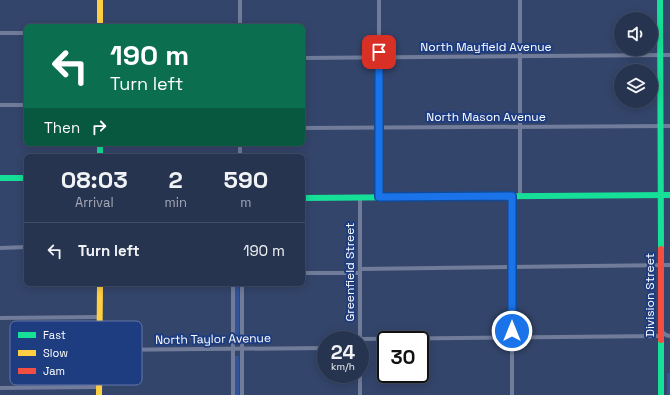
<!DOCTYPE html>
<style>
:root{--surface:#273450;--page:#2f3c57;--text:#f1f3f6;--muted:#a4aab7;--line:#434f67}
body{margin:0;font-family:"Space Grotesk",sans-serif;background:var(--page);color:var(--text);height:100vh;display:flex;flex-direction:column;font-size:15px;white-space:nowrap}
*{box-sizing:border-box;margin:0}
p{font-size:13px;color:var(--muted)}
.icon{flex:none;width:22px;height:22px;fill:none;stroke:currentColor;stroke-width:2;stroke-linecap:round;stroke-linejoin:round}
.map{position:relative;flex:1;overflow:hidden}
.drawer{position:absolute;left:24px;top:154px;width:281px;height:132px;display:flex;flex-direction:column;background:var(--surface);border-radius:6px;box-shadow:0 2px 10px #0003,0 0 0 1px var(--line)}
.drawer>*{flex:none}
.banner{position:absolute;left:24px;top:24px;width:281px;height:122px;border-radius:6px;box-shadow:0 2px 10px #0003,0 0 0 1px var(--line);background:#0b6e4f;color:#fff;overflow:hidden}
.fabs{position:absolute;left:614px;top:12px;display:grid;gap:8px}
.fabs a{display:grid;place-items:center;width:44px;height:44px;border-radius:50%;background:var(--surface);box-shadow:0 2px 10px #0003,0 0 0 1px var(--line);font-size:20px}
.speed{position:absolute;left:317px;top:331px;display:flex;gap:8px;font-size:20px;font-weight:700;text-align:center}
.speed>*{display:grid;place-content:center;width:52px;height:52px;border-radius:50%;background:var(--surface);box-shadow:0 2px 10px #0003,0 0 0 1px var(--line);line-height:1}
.speed small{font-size:10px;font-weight:400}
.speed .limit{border:2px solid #111;border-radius:6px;background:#fff;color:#111}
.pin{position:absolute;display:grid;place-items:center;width:34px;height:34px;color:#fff;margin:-17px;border-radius:8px;box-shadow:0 2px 6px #0006}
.me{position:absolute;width:44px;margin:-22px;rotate:0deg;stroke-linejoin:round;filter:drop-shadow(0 0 3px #0008)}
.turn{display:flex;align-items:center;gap:14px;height:84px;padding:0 20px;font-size:18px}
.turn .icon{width:52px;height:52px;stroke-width:2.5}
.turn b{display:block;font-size:28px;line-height:34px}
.then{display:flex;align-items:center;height:38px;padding:0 20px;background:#0003;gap:8px;font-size:15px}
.eta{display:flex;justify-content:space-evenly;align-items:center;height:68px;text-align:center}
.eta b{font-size:24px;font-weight:800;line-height:28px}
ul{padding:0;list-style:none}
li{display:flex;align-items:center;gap:12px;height:56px;padding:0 20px;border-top:1px solid var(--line)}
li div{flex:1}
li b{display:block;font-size:15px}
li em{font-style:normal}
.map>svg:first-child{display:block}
</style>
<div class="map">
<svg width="670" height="395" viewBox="0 0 670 395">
<rect width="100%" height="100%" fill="#34456b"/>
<g fill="#325399">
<rect x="234" y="284" width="5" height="58"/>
<rect x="234" y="356" width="5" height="39"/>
<rect x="667" y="373" width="3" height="22"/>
</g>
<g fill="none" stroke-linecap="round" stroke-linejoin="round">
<g stroke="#707c99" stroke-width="4">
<path d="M240 26V0"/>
<path d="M0 33H26"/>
<path d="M303 58 670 55"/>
<path d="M0 105H26"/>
<path d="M303 128 670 126"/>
<path d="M240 144V156"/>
<path d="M512 196V395"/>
<path d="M520 196V0"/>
<path d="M379 197V0"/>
<path d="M0 248 26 247"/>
<path d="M360 269 670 265"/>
<path d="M303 273H360"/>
<path d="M242 284V395"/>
<path d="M0 318 99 317"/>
<path d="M661 331 666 335 670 336"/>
<path d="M360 339 661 336"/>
<path d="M99 350 326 348"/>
<path d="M0 388 99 387"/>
<path d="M233 395V284"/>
<path d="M360 395V197"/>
</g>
<g stroke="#16e098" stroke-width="6">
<path d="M660 0 661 249"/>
<path d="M100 144V156"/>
<path d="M0 178H26"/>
<path d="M303 198 670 195"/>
<path d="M661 340V395"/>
</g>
<g stroke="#ffcf43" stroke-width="6">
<path d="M100 0V26"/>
<path d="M99 395 100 284"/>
</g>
<path stroke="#f24e42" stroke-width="6" d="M661 249V340"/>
</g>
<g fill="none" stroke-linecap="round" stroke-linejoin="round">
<defs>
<path id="route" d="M379 52V197L512 196V331"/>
</defs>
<use href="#route" stroke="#114b97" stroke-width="10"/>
<use href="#route" stroke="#1a73e8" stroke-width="7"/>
</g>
<g text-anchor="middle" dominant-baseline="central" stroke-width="4" stroke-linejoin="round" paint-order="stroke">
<g font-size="12" fill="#fff" stroke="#1e3d81">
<text x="486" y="47">North Mayfield Avenue</text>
<text x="486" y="117">North Mason Avenue</text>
<text transform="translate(350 272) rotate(-90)">Greenfield Street</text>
<text transform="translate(650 295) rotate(-90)">Division Street</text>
<text transform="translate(213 339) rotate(-1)">North Taylor Avenue</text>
</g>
</g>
<rect x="10" y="321" width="132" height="64" rx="6" fill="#1e3d81" stroke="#6277a7" stroke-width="1"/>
<rect x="18" y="332" width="18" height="6" fill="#16e098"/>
<rect x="18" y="350" width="18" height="6" fill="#ffcf43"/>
<rect x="18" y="368" width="18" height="6" fill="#f24e42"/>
<g font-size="11" fill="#fff">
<text x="43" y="339">Fast</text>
<text x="43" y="357">Slow</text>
<text x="43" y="375">Jam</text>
</g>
</svg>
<div class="fabs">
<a><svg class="icon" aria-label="sound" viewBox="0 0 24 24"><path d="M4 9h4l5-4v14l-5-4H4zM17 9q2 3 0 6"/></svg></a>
<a><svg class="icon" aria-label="layers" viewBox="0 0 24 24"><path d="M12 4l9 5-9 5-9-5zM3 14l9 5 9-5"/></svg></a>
</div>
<div class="speed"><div>24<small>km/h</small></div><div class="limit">30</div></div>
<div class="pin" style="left:379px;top:52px;background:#d93025"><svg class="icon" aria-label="arrive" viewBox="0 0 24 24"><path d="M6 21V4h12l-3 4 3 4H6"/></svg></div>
<svg class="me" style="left:512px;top:331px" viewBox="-20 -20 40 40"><circle r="17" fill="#1a73e8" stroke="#fff" stroke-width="3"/><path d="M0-11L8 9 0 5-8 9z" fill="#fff"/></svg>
<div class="banner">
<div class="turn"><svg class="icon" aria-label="left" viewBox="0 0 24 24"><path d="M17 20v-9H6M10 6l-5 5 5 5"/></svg><div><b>190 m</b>Turn left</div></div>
<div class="then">Then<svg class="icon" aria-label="right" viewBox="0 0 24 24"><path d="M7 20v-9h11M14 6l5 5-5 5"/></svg></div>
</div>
<section class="drawer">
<div class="eta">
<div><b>08:03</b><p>Arrival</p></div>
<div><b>2</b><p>min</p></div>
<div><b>590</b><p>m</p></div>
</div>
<ul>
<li><svg class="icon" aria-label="left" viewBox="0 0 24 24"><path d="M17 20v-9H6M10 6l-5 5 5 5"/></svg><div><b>Turn left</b></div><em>190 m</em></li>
</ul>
</section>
</div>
